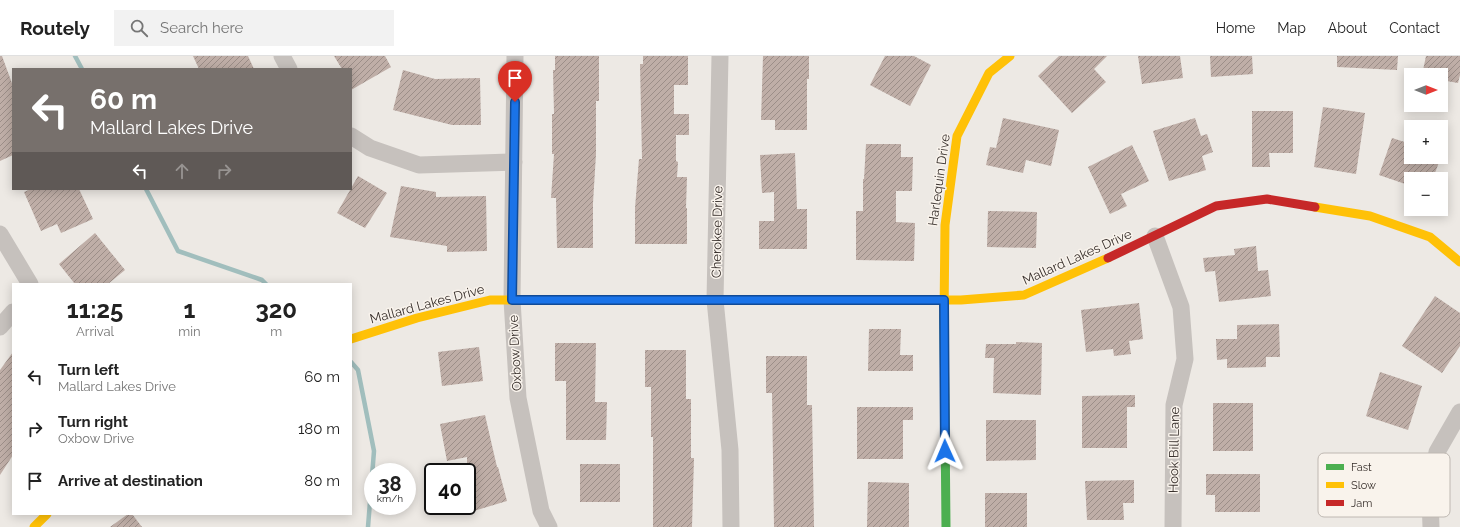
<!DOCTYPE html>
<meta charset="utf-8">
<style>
:root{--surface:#fff;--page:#f2f2f2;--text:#222;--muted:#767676;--line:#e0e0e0}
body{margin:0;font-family:Raleway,sans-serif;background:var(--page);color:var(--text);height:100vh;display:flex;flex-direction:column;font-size:15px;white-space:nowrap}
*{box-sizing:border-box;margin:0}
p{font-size:13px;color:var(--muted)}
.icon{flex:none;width:22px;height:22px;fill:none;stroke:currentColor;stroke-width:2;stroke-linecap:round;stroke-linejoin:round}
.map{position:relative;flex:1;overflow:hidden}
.side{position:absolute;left:12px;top:227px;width:340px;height:232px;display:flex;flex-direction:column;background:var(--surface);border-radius:0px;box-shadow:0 2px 10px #0003}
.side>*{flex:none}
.top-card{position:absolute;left:12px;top:12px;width:340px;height:122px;border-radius:0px;box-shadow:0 2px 10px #0003;background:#77706c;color:#fff;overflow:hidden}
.needle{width:26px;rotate:90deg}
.tools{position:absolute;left:1404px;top:12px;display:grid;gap:8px}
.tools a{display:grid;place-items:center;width:44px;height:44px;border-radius:0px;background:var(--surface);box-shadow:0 2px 10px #0003;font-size:20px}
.speed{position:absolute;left:364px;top:407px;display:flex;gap:8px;font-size:20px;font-weight:700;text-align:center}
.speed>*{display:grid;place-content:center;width:52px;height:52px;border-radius:50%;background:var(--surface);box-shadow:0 2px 10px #0003;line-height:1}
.speed small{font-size:10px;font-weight:400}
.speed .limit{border:2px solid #111;border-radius:6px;background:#fff;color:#111}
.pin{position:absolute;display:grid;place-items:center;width:34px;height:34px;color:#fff;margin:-41px -17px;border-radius:50% 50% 50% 0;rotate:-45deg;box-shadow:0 0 4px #0007}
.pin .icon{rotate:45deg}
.me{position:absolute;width:44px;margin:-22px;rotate:359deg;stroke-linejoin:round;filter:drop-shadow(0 0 3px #0008)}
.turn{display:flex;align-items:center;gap:14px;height:84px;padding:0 12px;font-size:18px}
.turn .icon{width:52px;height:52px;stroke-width:2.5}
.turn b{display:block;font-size:28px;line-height:34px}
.lanes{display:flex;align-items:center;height:38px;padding:0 12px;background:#0003;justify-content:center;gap:20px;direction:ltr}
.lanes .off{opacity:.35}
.eta{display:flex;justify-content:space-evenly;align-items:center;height:68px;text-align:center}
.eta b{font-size:24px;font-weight:700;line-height:28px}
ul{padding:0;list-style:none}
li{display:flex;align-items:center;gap:12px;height:52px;padding:0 12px}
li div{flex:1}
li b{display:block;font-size:15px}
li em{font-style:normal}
header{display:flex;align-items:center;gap:24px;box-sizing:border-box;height:56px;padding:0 20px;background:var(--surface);border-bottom:1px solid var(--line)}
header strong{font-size:19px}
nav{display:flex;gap:22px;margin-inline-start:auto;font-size:14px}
.search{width:280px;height:36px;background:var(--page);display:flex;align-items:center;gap:10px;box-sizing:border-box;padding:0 14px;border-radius:0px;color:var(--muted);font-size:15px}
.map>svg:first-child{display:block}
</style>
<header>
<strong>Routely</strong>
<div class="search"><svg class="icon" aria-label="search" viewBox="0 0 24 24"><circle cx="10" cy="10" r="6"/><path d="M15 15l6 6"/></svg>Search here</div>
<nav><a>Home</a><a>Map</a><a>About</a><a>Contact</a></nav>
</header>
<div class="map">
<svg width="1460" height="471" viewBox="0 0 1460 471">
<defs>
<pattern id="building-hatch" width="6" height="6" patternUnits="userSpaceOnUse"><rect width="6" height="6" fill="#bfaea7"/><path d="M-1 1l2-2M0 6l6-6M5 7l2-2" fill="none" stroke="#9c8e88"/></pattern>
</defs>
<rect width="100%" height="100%" fill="#ede9e4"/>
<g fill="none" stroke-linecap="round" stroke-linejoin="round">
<g stroke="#a1bebd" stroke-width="4.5">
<path d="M75 0 82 13"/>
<path d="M146 133 178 195 262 224 266 228"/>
<path d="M351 306 358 314 374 395 368 471"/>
</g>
</g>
<g fill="url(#building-hatch)">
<path d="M0 0H2L13 30V99L0 105Z"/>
<path d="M193 0H248L254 13H199Z"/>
<path d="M334 0H385L391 11 351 34V13H342Z"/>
<path d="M555 0H599V45H596V98L593 147V192H557L556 142H551L554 98H552V58H554L553 14H555Z"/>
<path d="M643 0H688V29H674V58H689V79H676V105L678 106 677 121H687L686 152H687V188H635V152L639 103H642L640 8H643Z"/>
<path d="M763 0H809V23H807V74H775V64H761Z"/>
<path d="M885 0H914L931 9 910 50 870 29Z"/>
<path d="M1059 0H1107L1094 13 1106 26 1072 57 1038 20Z"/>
<path d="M1138 0H1180L1183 22 1142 28Z"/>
<path d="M1210 0H1252L1253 18 1211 21Z"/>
<path d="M1337 0H1398L1397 14 1337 11Z"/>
<path d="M1426 0H1460V19L1458 27 1441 24V19H1422Z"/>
<path d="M403 14 435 23 480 22 481 69H452L393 54Z"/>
<path d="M1323 51 1365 57 1356 118 1314 111Z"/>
<path d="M1252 55H1293V97H1269L1270 111H1252Z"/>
<path d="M1003 62 1059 74 1051 110 1026 104 1023 117 986 109 990 91 996 92Z"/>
<path d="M1195 62 1201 80 1207 78 1213 96 1202 100 1206 114 1169 125 1153 75Z"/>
<path d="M1392 82 1411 88V101H1441L1433 122 1421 118 1419 123H1411V130L1379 119Z"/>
<path d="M866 88H901V101H913L912 135H896V166L915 167 914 205 856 204V155H863V123H864Z"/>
<path d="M1132 89 1149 125 1121 138 1127 150 1110 158 1088 111Z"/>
<path d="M795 97 797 153H807V193H759V165H774V136L762 137 760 99Z"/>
<path d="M358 120 387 137 365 172 337 157Z"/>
<path d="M401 130 436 136V141L486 140 487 195 447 196V190L390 181Z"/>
<path d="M31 133H79L93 163 61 177 57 168 41 175 24 136Z"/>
<path d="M988 155 1037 156 1036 192 987 191Z"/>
<path d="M95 177 125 214 108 228H75L59 208Z"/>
<path d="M1256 190 1258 215 1268 214 1271 240 1219 246 1215 215 1205 216 1203 202 1235 199 1234 193Z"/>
<path d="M1435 240 1460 257V290L1442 317 1402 290Z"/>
<path d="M1139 247 1143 283 1129 285 1131 298 1114 300 1113 293 1086 296 1081 254Z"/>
<path d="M1279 268 1280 301H1266V311L1227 312V303L1217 304 1216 283H1237V269Z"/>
<path d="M869 273H901L900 299H913V315H868Z"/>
<path d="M1016 286 1042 287 1041 339 993 337 994 302H985L986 288H1016Z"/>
<path d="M555 287H596L595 346H607L606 384H566V325H555Z"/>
<path d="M479 291 483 325 442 330 438 296Z"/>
<path d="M645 294H686V343H691V402H694L692 471H653V381H651V331H645Z"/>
<path d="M13 296V399L0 419V314Z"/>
<path d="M766 300H807V349H812L814 471H774L772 337H766Z"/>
<path d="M1380 316 1422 330 1408 374 1366 360Z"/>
<path d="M1135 339V351H1127V392H1082V340Z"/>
<rect x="1213" y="347" width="40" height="48"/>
<path d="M857 351H913V364H903V403H857Z"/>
<path d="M485 359 497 411H498L507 445 467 457V401L447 405 440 368Z"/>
<path d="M986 364H1036V404L986 405Z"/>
<rect x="580" y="408" width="40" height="38"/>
<path d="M1206 418H1260V456H1215V439H1206Z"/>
<path d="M1134 424V447H1123L1124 464H1087L1085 425Z"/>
<path d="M868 426 909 427V471H867Z"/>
<rect x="985" y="437" width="42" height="34"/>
<path d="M128 458H132L142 471H110Z"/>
</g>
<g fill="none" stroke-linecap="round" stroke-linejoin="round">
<g stroke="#c6c1bd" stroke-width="17">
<path d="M282 0 289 13"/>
<path d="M515 0 512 244 518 342 541 455 549 471"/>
<path d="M720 0 715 244 730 394 731 471"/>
<path d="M351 80 370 92 419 109 514 106"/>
<path d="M0 178 30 228"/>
<path d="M1155 180 1181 251 1185 303 1174 349 1173 471"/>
<path d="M0 271 13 256"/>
<path d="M1431 471 1430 441 1437 396 1460 356"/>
</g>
<g stroke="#4caf50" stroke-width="9">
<path d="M629 244H898"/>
<path d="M944 260 946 471"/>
</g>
<g stroke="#ffc107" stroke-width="9">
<path d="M1315 151 1370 160 1430 181 1460 206"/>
<path d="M898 244H961L1024 239 1108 202"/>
<path d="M944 260 945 169 957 80 989 17 1010 0"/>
<path d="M351 283 417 262 490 244H629"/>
<path d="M34 471 47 458"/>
</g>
<path stroke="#c62828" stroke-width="9" d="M1108 202 1216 150 1267 143 1315 151"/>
</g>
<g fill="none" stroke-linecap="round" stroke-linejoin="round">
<defs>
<path id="route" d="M515 46 512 244H944L945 395"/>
</defs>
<use href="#route" stroke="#114b97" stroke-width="10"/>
<use href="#route" stroke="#1a73e8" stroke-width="7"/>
</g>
<g text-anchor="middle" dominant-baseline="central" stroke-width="3" stroke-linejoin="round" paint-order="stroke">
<g font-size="13" fill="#372f2b" stroke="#f9f3ec">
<text transform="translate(939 124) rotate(-82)">Harlequin Drive</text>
<text transform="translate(717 176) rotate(-89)">Cherokee Drive</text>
<text transform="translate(1077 201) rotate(-24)">Mallard Lakes Drive</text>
<text transform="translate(427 248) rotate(-15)">Mallard Lakes Drive</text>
<text transform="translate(515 297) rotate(-93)">Oxbow Drive</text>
<text transform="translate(1174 394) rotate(-89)">Hook Bill Lane</text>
</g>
</g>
<rect x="1318" y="397" width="132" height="64" rx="6" fill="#f9f3ec" stroke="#bfb8b2" stroke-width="1"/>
<rect x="1326" y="408" width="18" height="6" fill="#4caf50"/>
<rect x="1326" y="426" width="18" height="6" fill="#ffc107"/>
<rect x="1326" y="444" width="18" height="6" fill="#c62828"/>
<g font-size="11" fill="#372f2b">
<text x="1351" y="415">Fast</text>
<text x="1351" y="433">Slow</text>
<text x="1351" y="451">Jam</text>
</g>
</svg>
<div class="tools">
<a><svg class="needle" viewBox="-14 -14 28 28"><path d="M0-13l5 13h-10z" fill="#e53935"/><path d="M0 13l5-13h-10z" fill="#767676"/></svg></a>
<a>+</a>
<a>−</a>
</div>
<div class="speed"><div>38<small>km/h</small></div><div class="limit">40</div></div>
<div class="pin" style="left:515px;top:46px;background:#d93025"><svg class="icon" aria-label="arrive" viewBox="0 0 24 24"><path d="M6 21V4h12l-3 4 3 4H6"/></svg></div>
<svg class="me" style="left:945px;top:395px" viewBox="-20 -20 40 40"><path d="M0-17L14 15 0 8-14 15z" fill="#1a73e8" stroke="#fff" stroke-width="4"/></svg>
<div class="top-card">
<div class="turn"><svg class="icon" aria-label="left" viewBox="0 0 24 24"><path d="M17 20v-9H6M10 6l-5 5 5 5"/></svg><div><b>60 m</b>Mallard Lakes Drive</div></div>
<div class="lanes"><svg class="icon" aria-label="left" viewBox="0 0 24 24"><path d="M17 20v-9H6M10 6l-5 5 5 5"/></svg><svg class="icon off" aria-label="ahead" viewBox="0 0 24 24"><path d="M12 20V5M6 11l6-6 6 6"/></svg><svg class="icon off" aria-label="right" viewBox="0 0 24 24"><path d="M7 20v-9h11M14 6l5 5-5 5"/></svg></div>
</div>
<section class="side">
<div class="eta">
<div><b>11:25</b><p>Arrival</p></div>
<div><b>1</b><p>min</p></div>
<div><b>320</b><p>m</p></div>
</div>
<ul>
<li><svg class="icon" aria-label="left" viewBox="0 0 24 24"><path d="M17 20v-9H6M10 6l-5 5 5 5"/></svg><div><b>Turn left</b><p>Mallard Lakes Drive</p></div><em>60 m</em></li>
<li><svg class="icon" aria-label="right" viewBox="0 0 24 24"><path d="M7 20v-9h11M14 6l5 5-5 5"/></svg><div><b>Turn right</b><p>Oxbow Drive</p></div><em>180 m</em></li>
<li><svg class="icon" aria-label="arrive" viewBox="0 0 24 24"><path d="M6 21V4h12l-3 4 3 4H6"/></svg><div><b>Arrive at destination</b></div><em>80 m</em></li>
</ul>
</section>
</div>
